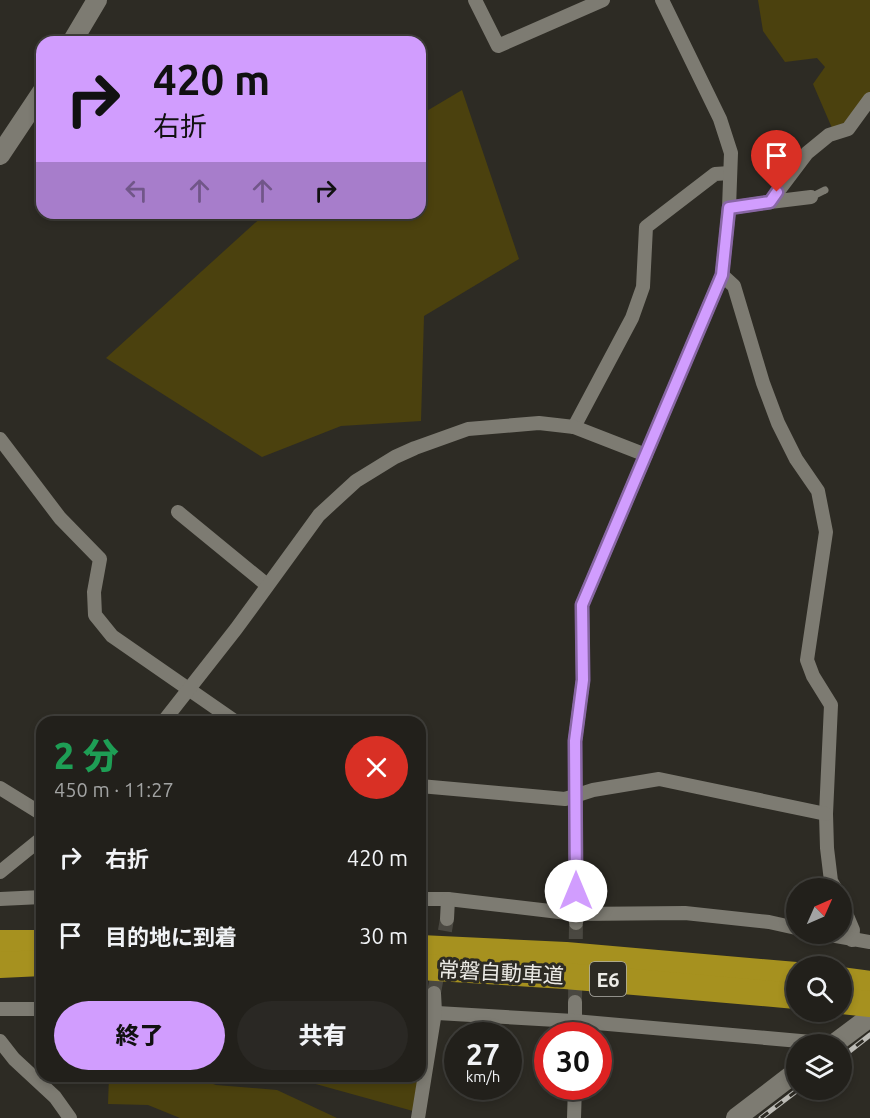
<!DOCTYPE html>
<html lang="ja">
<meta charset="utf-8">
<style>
:root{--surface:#22201b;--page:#2a2824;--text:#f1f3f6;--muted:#a2a3a3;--line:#3f3e3a;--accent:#d19dfe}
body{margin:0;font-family:Ubuntu,"Noto Sans JP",sans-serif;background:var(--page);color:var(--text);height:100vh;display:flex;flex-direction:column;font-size:22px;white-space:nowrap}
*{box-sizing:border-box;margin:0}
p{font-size:20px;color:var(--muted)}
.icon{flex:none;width:33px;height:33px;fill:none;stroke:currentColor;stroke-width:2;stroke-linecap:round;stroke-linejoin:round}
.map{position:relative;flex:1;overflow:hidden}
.drawer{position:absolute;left:36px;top:716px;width:390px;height:366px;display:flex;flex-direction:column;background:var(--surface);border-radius:18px;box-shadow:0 3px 9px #0003,0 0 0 2px var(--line)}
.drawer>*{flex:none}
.top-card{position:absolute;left:36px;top:36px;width:390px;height:183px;border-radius:18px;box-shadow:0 3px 9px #0003,0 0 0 2px var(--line);background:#d19dfe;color:#111;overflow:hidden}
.needle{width:39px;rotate:45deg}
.controls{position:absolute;left:786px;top:878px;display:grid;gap:12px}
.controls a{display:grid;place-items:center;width:66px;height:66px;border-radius:50%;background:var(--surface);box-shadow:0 3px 9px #0003,0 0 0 2px var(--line);font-size:30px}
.speed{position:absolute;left:444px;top:1022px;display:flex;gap:12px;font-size:30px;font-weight:700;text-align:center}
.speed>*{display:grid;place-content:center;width:78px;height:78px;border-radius:50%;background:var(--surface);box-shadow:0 3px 9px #0003,0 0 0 2px var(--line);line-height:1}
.speed small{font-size:15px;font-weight:400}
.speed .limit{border:9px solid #d22;background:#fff;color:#111}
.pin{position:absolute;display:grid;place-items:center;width:51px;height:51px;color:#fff;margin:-62px -26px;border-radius:50% 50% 50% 0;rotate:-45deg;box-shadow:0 0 6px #0007}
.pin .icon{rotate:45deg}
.me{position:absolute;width:66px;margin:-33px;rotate:0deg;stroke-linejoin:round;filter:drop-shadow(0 0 4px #0008)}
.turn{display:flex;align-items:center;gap:21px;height:126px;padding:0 18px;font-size:27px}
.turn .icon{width:78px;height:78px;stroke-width:2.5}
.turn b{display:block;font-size:42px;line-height:51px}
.lanes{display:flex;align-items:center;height:57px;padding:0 18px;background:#0003;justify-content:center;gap:30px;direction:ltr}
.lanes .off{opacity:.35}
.round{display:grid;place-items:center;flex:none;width:63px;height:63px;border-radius:32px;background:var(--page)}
.head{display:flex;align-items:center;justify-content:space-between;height:102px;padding:0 18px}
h1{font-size:36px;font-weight:800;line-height:45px;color:#1e9e55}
.cta{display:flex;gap:12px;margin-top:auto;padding:12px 18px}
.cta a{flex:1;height:69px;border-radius:36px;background:var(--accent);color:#111;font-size:24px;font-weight:800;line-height:69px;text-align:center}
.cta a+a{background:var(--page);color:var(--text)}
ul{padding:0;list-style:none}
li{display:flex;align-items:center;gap:18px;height:78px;padding:0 18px}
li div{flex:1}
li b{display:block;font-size:22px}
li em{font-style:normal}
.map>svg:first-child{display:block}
</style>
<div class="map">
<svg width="870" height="1118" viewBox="0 0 870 1118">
<rect width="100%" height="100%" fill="#2d2b24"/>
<g fill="#4b410e">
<path d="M758 0H870V95L846 122 832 128 813 84 825 67 817 58 785 62 763 31Z"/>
<path d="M462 90 519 259 424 316 421 421 341 426 262 457 106 358 266 213H420V115Z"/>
<path d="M420 1062 426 1064 413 1111 294 1078 295 1076H420Z"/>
<path d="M109 1076H192L216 1085 277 1090 337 1118H180L148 1105 108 1104Z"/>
</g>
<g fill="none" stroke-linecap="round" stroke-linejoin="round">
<g stroke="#4a4841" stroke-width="14" stroke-dasharray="14 7" stroke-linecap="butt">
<path d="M434 993 447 919"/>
<path d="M575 1002 576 923"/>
</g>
<path stroke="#7d7b72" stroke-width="7" d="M811 197 825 190"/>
<g stroke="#7d7b72" stroke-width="14">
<path d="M475 0 498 46 603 0"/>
<path d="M770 202 811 197"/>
<path d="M729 208 770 202 807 153 829 135 848 129 870 99"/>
<path d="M722 275 734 286 763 383 778 423 796 459 818 491 826 532 807 660 813 676 831 705 826 814 827 848 831 881 835 888"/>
<path d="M574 427 632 318 643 287 646 227 715 174 730 173"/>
<path d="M0 439 60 518 100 559 94 592 95 615 112 636 236 722"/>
<path d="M178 512 267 585"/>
<path d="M163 722 236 629 319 515 356 481 395 457 415 448 468 429 539 423 574 427 646 455"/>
<path d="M420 786 565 799 593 790 659 779 826 814"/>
<path d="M0 788 42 814"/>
<path d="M0 872 42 838"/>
<path d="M0 899 42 897"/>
<path d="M420 899H448L576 914 685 913 769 922 796 928"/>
<path d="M842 904 853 930 852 940"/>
<path d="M447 919 448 899"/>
<path d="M576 923 575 741 583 680 582 605 722 275 729 208 731 153 720 119 662 0"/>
<path d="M819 933 870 942"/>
<path d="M575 1002V1035"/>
<path d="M0 1009H42"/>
<path d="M420 1012 574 1021 834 1044"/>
<path d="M0 1041 14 1059 55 1097 70 1118"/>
<path d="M418 1118 435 1012 434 993"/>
<path d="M574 1118 575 1086"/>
</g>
<g stroke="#7d7b72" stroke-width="20">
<path d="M72 42 97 0"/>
<path d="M0 155 42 92"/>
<path d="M834 1044 870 1017"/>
<path d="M736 1118 796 1072"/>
</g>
<g stroke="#a6911f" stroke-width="26">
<path d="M0 943H42"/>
<path d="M420 948 566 955 796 975"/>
<path d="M0 965 42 963"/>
<path d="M420 967 565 976 796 996"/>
<path d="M842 980 870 984"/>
<path d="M842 1001 870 1004"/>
</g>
<defs>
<g id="rail">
<path d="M842 1057 870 1035"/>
<path d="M761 1118 799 1089"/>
</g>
</defs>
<use href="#rail" stroke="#bcbbb6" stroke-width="5"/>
<use href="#rail" stroke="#2d2b24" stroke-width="3" stroke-dasharray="9" stroke-linecap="butt"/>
</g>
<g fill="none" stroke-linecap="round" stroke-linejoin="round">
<defs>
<path id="route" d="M576 891 575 741 583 680 582 605 722 275 729 208 770 202 777 192"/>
</defs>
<use href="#route" stroke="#8866a5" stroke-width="15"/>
<use href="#route" stroke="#d19dfe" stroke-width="10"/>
</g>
<g text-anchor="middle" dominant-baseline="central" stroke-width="6" stroke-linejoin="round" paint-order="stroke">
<rect fill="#2d2b24" stroke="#b3b2ac" stroke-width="1.5" x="590" y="962" width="36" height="34" rx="4.5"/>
<g font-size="20" font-weight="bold" fill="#edece7">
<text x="608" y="979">E6</text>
</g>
<g font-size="21" fill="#edece7" stroke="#2d2b24">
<text transform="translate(501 972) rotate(3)">常磐自動車道</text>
</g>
</g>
</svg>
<div class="controls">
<a><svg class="needle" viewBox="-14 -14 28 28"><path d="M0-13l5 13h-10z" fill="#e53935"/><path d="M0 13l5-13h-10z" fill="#a2a3a3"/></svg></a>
<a><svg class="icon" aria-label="search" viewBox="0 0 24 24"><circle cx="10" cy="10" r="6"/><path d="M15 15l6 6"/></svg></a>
<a><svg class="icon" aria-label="layers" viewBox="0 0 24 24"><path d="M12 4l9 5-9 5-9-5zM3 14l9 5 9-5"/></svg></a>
</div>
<div class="speed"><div>27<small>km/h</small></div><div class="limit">30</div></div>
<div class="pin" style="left:777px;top:192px;background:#d93025"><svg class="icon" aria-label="arrive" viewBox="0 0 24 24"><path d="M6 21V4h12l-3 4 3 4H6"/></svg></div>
<svg class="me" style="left:576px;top:891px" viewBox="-20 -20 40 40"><circle r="19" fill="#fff"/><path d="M0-13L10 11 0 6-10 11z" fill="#d19dfe"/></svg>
<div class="top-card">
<div class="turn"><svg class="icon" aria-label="right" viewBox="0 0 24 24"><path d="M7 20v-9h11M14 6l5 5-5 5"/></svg><div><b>420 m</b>右折</div></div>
<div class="lanes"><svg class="icon off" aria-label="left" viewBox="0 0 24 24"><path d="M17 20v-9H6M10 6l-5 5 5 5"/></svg><svg class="icon off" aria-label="ahead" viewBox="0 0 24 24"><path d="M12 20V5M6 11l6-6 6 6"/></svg><svg class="icon off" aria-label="ahead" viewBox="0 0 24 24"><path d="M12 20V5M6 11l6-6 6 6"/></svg><svg class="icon" aria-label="right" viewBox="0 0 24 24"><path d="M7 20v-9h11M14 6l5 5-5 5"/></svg></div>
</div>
<section class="drawer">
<div class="head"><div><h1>2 分</h1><p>450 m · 11:27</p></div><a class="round" style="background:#d93025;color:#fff"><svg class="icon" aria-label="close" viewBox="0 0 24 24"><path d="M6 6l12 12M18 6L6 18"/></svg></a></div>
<ul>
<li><svg class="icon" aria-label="right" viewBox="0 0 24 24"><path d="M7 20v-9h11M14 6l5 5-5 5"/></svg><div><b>右折</b></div><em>420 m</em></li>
<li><svg class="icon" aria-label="arrive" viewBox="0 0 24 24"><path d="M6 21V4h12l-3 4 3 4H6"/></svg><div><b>目的地に到着</b></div><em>30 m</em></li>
</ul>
<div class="cta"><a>終了</a><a>共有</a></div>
</section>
</div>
